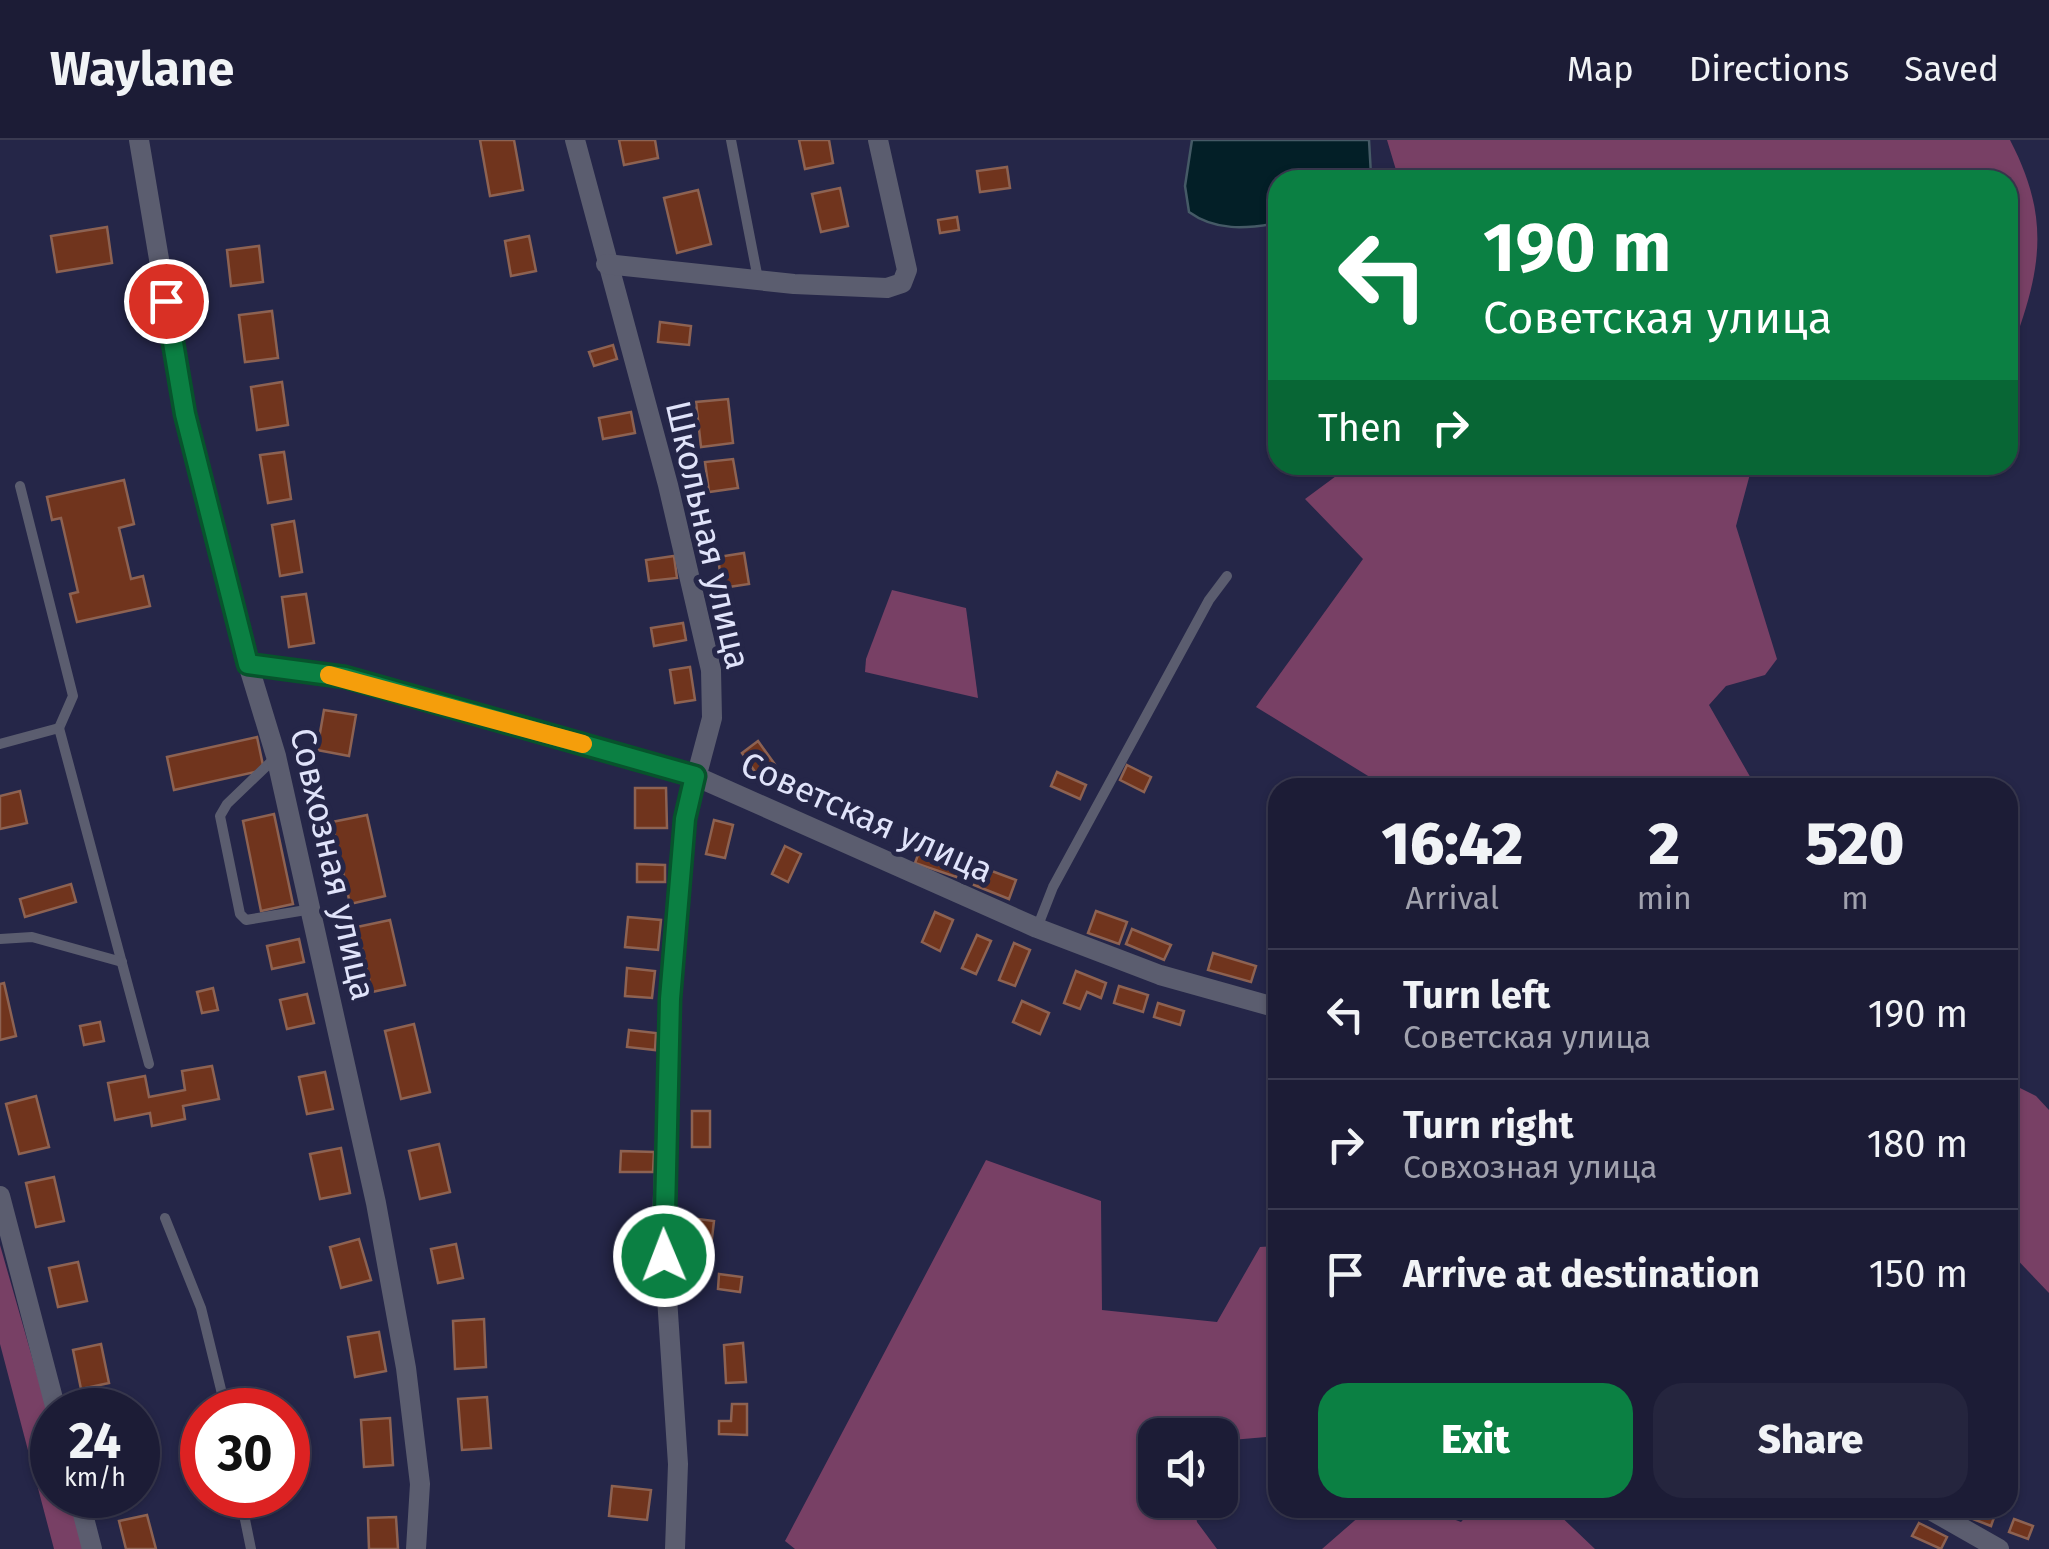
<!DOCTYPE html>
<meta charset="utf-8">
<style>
:root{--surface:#1c1c36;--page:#25253e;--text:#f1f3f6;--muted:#a0a1ad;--line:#3a3a51;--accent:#0b8043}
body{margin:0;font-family:"Fira Sans",sans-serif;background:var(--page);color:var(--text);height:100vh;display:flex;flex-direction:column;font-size:38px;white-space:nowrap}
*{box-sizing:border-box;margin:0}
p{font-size:32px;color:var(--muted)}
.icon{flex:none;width:55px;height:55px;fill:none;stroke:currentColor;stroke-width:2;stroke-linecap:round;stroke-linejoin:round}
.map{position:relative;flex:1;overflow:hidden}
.side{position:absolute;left:1268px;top:638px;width:750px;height:740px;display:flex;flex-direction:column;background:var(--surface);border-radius:30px;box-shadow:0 2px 8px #0004,0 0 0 2px var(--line)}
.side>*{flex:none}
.top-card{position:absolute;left:1268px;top:30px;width:750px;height:305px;border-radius:30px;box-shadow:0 2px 8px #0004,0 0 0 2px var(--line);background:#0b8043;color:#fff;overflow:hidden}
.fabs{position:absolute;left:1138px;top:1278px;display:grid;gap:20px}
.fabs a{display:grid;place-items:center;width:100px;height:100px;border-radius:20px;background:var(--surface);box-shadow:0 2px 8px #0004,0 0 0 2px var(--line);font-size:50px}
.speed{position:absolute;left:30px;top:1248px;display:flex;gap:20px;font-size:50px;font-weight:700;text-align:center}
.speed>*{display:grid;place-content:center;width:130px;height:130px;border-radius:50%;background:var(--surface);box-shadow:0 2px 8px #0004,0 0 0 2px var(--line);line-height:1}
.speed small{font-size:25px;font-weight:400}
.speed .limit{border:15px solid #d22;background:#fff;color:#111}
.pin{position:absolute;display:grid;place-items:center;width:85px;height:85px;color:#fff;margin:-42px;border:5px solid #fff;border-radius:50%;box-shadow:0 2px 10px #0007}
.me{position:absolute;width:110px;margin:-55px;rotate:359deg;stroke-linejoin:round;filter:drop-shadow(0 0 8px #0008)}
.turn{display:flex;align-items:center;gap:35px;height:210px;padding:0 50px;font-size:45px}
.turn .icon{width:130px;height:130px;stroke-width:2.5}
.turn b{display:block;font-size:70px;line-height:85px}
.then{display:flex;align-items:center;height:95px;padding:0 50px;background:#0003;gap:20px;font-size:38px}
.eta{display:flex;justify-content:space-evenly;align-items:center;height:170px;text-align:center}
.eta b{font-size:60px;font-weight:800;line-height:70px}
.button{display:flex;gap:20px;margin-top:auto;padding:20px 50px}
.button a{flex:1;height:115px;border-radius:30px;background:var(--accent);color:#fff;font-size:40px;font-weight:800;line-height:115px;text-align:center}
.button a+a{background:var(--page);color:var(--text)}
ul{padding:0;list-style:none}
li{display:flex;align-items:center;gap:30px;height:130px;padding:0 50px;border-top:2px solid var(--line)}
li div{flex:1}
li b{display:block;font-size:38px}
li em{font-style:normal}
header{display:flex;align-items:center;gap:60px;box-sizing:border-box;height:140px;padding:0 50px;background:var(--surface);border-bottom:2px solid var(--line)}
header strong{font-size:48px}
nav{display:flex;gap:55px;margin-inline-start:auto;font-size:35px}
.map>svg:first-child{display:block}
</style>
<header>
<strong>Waylane</strong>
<nav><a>Map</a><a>Directions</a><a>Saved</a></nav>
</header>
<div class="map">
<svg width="2049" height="1409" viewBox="0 0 2049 1409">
<rect width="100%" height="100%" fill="#252648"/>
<g fill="#784065">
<path d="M1387 0H2010C2049 75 2043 125 2013 206L2008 211V40H1399Z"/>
<path d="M1351 325H1420L1434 331 1441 325H1757L1750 334 1736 386 1777 519 1765 535 1726 546 1709 565 1756 647H1386L1256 567 1363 419 1305 359Z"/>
<path d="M892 450 966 468 978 558 865 532 866 519Z"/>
<path d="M2008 942 2036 956 2049 970V1153L2008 1110Z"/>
<path d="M986 1020 1101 1061 1102 1170 1217 1182 1260 1107 1277 1106V1296L1220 1301V1295H1155V1360H1193L1197 1382 1217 1409H795L785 1401Z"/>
<path d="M0 1105 52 1287V1355H72L88 1409H54L0 1204Z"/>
<path d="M1369 1368H1424L1461 1382 1474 1368H1552L1595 1409H1322Z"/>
</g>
<path fill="#031f27" stroke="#455a66" stroke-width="2.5" d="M1192 0H1369L1371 35 1365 40H1278L1277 83C1246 89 1215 91 1189 72L1185 46Z"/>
<g fill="#70341d" stroke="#8d6252" stroke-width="2.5">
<path d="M480 0H514L523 50 490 56Z"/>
<path d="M619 0H655L658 18 624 25Z"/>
<path d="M799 0H829L833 23 805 29Z"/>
<path d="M1007 27 1010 48 980 52 977 31Z"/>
<path d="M840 48 848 86 821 92 812 54Z"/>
<path d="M698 50 711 104 677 113 664 58Z"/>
<path d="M957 77 959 90 940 93 938 80Z"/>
<path d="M107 87 112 123 57 132 51 96Z"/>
<path d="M529 96 536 131 511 136 505 101Z"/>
<path d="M259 106 263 142 231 146 227 110Z"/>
<path d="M272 171 278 218 245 222 239 175Z"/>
<path d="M660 182 691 186 689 205 658 202Z"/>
<path d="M613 205 617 219 594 226 589 212Z"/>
<path d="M282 242 288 285 257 290 251 247Z"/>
<path d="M728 259 733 303 701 307 696 262Z"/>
<path d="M631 272 635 293 603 299 599 278Z"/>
<path d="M284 312 291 359 268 363 260 315Z"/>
<path d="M733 319 738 348 709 352 705 322Z"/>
<path d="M124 340 134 384 119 388 131 439 143 436 150 466 77 482 70 454 78 452 61 378 52 380 47 357Z"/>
<path d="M294 381 302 432 280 436 272 385Z"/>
<path d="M744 413 749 444 722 448 718 417Z"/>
<path d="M674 416 677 438 649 441 646 420Z"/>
<path d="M306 454 314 503 289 507 282 457Z"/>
<path d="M683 483 686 500 654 506 651 488Z"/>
<path d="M690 527 695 560 675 563 670 530Z"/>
<path d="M324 570 356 575 349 616 317 610Z"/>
<path d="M257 597 264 630 174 650 167 617Z"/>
<path d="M758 601 779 630 762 642 742 613Z"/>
<path d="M1127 625 1151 637 1144 652 1120 640Z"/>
<path d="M1057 632 1086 645 1080 659 1051 646Z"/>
<path d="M635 648H666L667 688H635Z"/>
<path d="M20 651 27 683 0 689V656Z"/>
<path d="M274 674 293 764 261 771 243 681Z"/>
<path d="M367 675 385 756 350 764 332 682Z"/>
<path d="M714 680 733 685 725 718 706 714Z"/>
<path d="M785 706 801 714 788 742 772 734Z"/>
<path d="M921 707 961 721 956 737 915 723Z"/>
<path d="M637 724 665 725V742H637Z"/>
<path d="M981 727 1016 740 1009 759 974 745Z"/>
<path d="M71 744 76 762 25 777 20 759Z"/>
<path d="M1096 771 1127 782 1119 804 1088 793Z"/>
<path d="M935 772 953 780 940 811 922 802Z"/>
<path d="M628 777 661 780 658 810 625 807Z"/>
<path d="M390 780 405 845 372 852 357 787Z"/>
<path d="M1132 789 1171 805 1164 820 1126 804Z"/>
<path d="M977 795 991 801 976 834 962 828Z"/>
<path d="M299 799 304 822 272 829 267 806Z"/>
<path d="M1014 803 1030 810 1015 846 999 840Z"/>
<path d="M1213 813 1256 826 1251 842 1208 830Z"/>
<path d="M627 828 655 831 652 858 625 856Z"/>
<path d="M1076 831 1106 843 1101 858 1087 852 1080 869 1064 863Z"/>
<path d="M4 843 16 896 0 900V844Z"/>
<path d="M1119 846 1148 855 1143 872 1114 863Z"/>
<path d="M213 848 218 870 202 873 197 852Z"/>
<path d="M307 854 314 883 287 889 280 860Z"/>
<path d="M1022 861 1049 873 1040 894 1013 882Z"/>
<path d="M1158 863 1184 871 1180 885 1154 877Z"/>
<path d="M100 882 104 901 84 905 80 886Z"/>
<path d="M414 884 430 952 401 959 385 891Z"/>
<path d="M629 890 656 893 655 910 627 907Z"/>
<path d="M212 926 219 959 183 966 185 979 152 986 150 973 115 980 108 943 145 936 149 957 185 950 182 931Z"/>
<path d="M325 932 333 969 307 974 299 937Z"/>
<path d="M36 956 49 1007 19 1014 6 964Z"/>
<rect x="692" y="971" width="18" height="36"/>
<path d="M439 1004 450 1052 420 1059 409 1011Z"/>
<path d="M341 1008 350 1053 320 1059 310 1014Z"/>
<path d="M621 1011 654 1012 653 1032H620Z"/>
<path d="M54 1037 64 1081 36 1087 26 1043Z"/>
<path d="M690 1078 714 1081 710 1115 685 1112Z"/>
<path d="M359 1099 371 1140 341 1148 330 1107Z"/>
<path d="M456 1104 463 1138 438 1143 431 1109Z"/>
<path d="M622 1119 652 1125 649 1143 619 1137Z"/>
<path d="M78 1122 87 1161 58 1167 49 1128Z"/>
<path d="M719 1134 742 1137 740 1152 718 1149Z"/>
<path d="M484 1179 486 1227 455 1229 453 1181Z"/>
<path d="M379 1192 386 1231 355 1237 348 1197Z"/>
<path d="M743 1203 746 1242 726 1243 724 1205Z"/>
<path d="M101 1204 109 1243 81 1249 73 1210Z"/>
<path d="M487 1257 491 1308 462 1310 458 1259Z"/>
<path d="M732 1264H747V1295L719 1294V1281H731Z"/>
<path d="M390 1278 393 1325 364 1327 361 1280Z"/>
<path d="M612 1346 651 1350 647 1380 609 1376Z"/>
<path d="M1977 1368 1996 1372 1991 1386 1973 1379Z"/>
<path d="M147 1375 156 1409H126L119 1381Z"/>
<path d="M396 1377 398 1409H369L368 1378Z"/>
<path d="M2014 1379 2033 1386 2028 1399 2009 1392Z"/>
<path d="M1919 1383 1947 1397 1941 1409 1912 1396Z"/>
</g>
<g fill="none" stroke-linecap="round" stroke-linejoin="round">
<g stroke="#5b5d6f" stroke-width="10">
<path d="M731 0 758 139"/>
<path d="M20 346 73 556 59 588"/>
<path d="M0 604 59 588 149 924"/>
<path d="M276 617 227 664 220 676 240 774 246 780 312 769"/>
<path d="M1037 788 1053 747 1209 460 1227 436"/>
<path d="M0 799 32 797 122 822"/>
<path d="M165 1078 201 1168 226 1270"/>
<path d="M240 1355 251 1409"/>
</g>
<g stroke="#5b5d6f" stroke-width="20">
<path d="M139 0 185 274 248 524 276 616 376 1063 406 1228 420 1344 416 1409"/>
<path d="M575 0 668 345 711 530 712 578 685 679 670 859 662 1082 678 1324 675 1409"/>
<path d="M606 124 794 144 887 148 902 143 907 130 878 0"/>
<path d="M248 524 345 537 695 636 1037 788 1160 835 1278 868"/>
<path d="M0 1056 56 1270"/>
<path d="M78 1355 92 1409"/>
<path d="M1927 1368 1999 1409"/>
</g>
</g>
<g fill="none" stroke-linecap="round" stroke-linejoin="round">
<defs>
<path id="route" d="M166 161 185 274 248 524 345 537 695 636 685 679 670 859 664 1116"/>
</defs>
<use href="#route" stroke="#07532c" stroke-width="25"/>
<use href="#route" stroke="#0b8043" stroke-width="18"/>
<path stroke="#f59e0b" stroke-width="18" d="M329 535 583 604"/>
</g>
<g text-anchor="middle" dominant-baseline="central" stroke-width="10" stroke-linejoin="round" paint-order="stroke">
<g font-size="35" fill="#e0e3fa" stroke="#252648">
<text transform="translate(708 395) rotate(77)">Школьная улица</text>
<text transform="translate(867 677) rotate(24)">Советская улица</text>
<text transform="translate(333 724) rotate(77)">Совхозная улица</text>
</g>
</g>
</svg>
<div class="fabs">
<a><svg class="icon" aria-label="sound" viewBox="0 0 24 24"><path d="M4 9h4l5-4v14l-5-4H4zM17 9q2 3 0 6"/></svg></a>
</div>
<div class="speed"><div>24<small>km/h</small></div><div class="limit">30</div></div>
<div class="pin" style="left:166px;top:161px;background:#d93025"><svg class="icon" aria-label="arrive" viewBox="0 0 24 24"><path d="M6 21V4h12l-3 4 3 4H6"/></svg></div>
<svg class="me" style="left:664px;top:1116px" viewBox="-20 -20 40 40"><circle r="17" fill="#0b8043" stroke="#fff" stroke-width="3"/><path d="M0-11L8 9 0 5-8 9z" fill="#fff"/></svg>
<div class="top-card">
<div class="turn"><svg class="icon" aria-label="left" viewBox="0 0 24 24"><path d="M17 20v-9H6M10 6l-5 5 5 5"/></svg><div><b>190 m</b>Советская улица</div></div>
<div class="then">Then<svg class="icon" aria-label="right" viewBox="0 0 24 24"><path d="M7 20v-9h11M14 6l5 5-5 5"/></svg></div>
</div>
<section class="side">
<div class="eta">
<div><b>16:42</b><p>Arrival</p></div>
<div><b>2</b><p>min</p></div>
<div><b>520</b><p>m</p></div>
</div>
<ul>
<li><svg class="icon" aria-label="left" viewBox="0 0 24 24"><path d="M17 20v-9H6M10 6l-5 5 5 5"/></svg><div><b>Turn left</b><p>Советская улица</p></div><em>190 m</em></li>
<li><svg class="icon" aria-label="right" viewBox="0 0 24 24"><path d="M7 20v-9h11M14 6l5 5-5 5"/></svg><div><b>Turn right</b><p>Совхозная улица</p></div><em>180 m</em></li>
<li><svg class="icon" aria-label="arrive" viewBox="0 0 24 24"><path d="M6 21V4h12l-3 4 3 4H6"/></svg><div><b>Arrive at destination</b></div><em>150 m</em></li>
</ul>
<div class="button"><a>Exit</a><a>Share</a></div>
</section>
</div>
